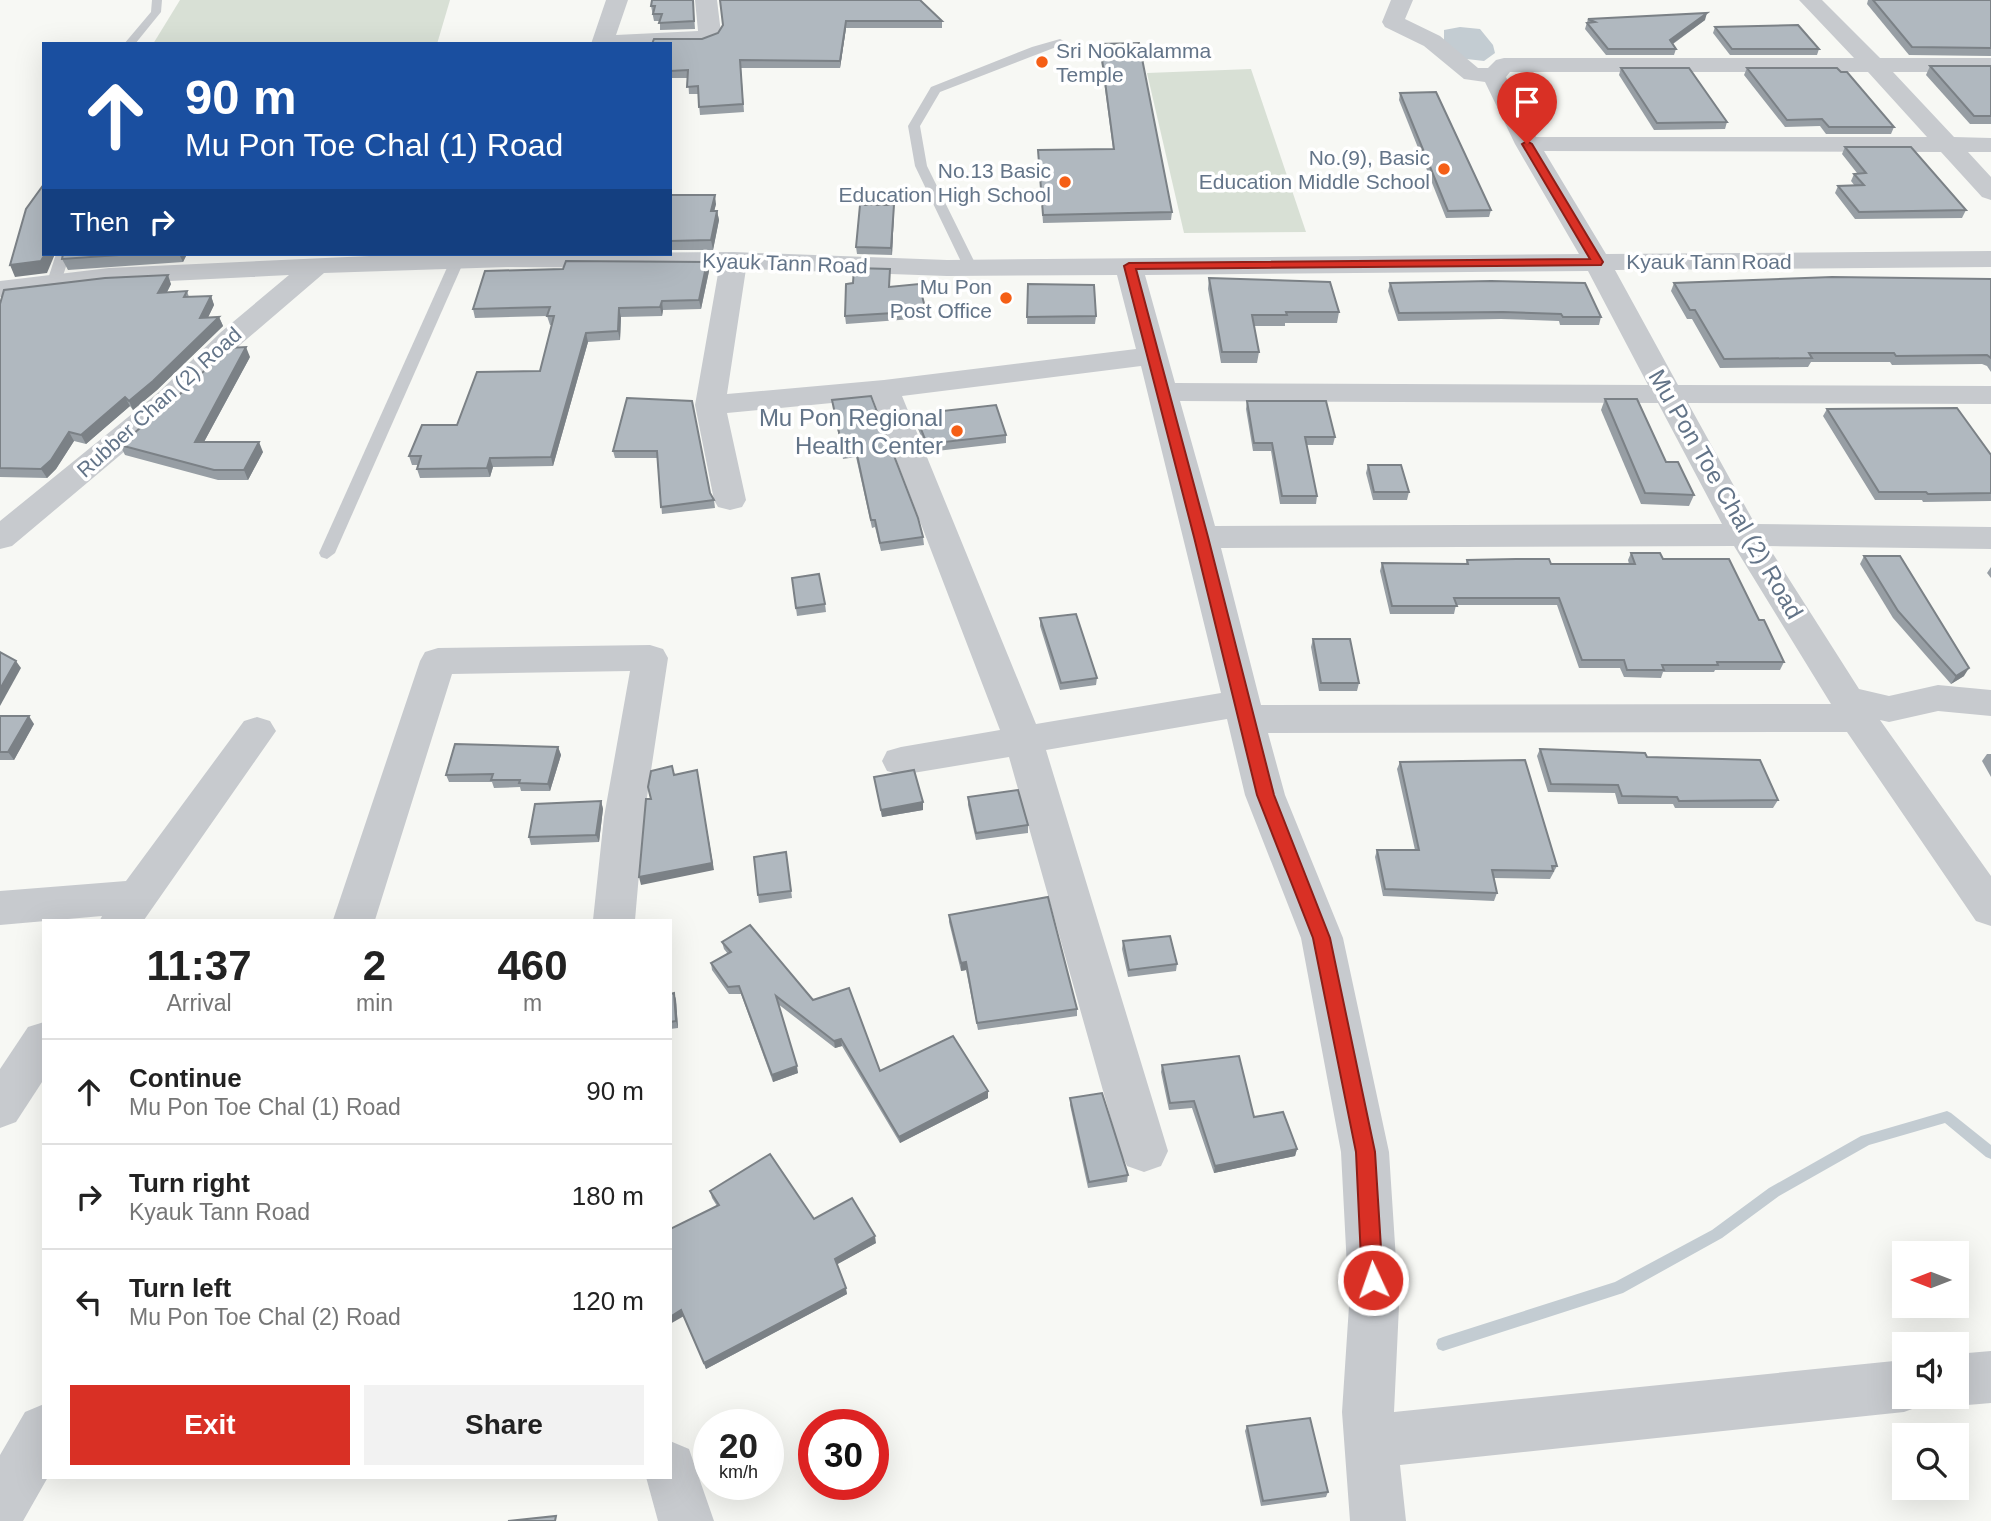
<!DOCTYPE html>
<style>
:root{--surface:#fff;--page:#f2f2f2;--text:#222;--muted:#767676;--line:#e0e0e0;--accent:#d93025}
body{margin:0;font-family:Helvetica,sans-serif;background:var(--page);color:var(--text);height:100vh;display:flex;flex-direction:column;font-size:26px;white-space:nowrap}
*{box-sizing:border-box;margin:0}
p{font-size:23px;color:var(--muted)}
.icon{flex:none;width:38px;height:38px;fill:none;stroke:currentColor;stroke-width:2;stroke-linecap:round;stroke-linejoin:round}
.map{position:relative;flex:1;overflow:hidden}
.details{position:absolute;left:42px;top:919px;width:630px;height:560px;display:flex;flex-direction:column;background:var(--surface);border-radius:0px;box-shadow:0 7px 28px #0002}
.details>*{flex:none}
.top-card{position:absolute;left:42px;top:42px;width:630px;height:214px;border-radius:0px;box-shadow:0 7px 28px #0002;background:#1a4fa0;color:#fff;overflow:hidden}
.needle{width:46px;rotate:270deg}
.buttons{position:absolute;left:1892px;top:1241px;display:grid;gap:14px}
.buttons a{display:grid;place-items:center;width:77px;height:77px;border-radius:0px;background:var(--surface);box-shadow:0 7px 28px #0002;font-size:35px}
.speed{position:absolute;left:693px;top:1409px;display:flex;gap:14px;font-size:35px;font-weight:700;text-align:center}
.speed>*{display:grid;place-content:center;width:91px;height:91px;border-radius:50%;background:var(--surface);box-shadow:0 7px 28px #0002;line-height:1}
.speed small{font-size:18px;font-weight:400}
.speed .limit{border:10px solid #d22;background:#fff;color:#111}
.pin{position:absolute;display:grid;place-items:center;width:60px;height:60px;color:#fff;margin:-72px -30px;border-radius:50% 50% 50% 0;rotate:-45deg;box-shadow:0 0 7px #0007}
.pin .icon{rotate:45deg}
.me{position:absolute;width:77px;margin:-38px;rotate:357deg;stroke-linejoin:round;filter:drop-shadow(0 0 5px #0008)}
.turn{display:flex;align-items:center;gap:24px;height:147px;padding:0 28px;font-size:32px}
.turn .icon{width:91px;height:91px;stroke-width:2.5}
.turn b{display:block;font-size:49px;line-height:60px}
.then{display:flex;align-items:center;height:66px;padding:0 28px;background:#0003;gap:14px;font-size:26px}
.eta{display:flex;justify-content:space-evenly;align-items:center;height:119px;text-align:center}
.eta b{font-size:42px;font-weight:600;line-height:49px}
.button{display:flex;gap:14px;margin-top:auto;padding:14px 28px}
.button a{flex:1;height:80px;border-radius:0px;background:var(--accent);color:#fff;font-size:28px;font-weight:600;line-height:80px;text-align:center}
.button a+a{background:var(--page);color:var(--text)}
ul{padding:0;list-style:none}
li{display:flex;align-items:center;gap:21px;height:105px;padding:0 28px;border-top:2px solid var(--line)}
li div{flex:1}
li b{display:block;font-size:26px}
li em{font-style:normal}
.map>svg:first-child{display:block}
</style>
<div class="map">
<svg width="1991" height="1521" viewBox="0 0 1991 1521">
<rect width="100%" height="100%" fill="#f7f8f4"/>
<g fill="#d8e0d5">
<path d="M180 0H450L437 44H153Z"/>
<path d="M1251 69 1306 232 1184 233 1147 73Z"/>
</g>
<path fill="#c3ccd2" d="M1460 27 1480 29 1493 45 1495 53 1484 61 1458 58 1444 44V30Z"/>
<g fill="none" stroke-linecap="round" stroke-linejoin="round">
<path fill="#c3ccd2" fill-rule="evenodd" d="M1947 1111 1951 1113 1991 1145V1159L1986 1157 1945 1123 1869 1145 1779 1196 1722 1238 1623 1293 1443 1351 1438 1349 1436 1344 1438 1339 1443 1337 1615 1282 1712 1230 1769 1188 1861 1136Z"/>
<g fill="#c7cace" fill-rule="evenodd">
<path d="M152 0H162L161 12 135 44H124L151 12Z"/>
<path d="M1060 39 1066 42 1064 44 940 92 920 126 927 166 977 267 970 271 965 270 915 166 908 126 931 87 1032 47Z"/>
<path d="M56 254H70L61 282 54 286 47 282Z"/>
<path d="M457 257 464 261 335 553 327 559 321 557 319 553 450 261Z"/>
</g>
<g fill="#c7cace" fill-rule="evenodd">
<path d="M606 0H628L616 35 698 31 695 0H717L721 33 718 38 703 44H591Z"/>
<path d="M1391 0H1413L1405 19 1440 36 1478 68H1488L1496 60 1504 58H1854L1799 0H1822L1880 58H1991V72H1893L1954 137 1991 138V152H1968L1991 177V200L1982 197 1941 152 1544 151 1606 254 1991 251V267L1615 270 1678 385 1991 386V404L1688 403 1755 524 1991 527V549L1768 546 1859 689 1889 696 1938 685 1991 690V716L1938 711 1889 722 1880 720 1991 876V926L1976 921 1847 732 1268 733 1285 795 1343 938 1389 1152 1399 1306 1394 1412 1904 1360V1396H1926L1923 1405 1904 1412 1400 1465 1406 1521H1350L1342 1412 1349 1306 1341 1152 1301 938 1245 795 1227 719 1046 750 1168 1151 1161 1166 1144 1172 1127 1166 1120 1151 1009 757 901 775 887 771 882 761 887 751 901 747 1000 730 873 399 727 413 746 500 742 507 730 510 718 507 714 500 695 405 719 268 507 267 324 273 241 344 181 404 12 546 0 549V521L159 392 221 332 289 275 109 284 0 297V281L109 268 413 254 734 252 947 260 1579 254 1515 144 1485 82 1464 79 1424 46 1385 27 1382 22ZM1510 72H1868L1927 137H1536L1506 77ZM746 269 947 276 1117 275 1136 349 884 380 727 394ZM1588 271 1648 385 1175 383 1145 275ZM1141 366 1221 693 1036 724 902 396ZM1180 401 1658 403 1722 524 1215 526ZM1734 546 1831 704 1261 705 1221 548Z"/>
<path d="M650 645 663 649 668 658 644 817 635 920H593L604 817 630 671 452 674 375 920H333L420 661 425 652 438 648Z"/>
<path d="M257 717 270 721 276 731 144 920H100L102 916 0 925V891L126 881 244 721Z"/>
<path d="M44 1022V1079L16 1122 0 1128V1069L28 1027Z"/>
<path d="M1991 1351V1403L1956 1406 1938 1398 1937 1396H1956V1354Z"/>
<path d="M44 1404V1477H48L23 1521H0V1455L25 1412Z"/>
<path d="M670 1441 689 1449 714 1521H658L646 1477H670Z"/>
</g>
</g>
<g fill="#979ea4">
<path d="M693 0 695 29 660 30V21H654L651 6Z"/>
<path d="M720 0 942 21V28H846L840 68H741L744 112 700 115 698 94H689L688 78H670V44L702 39 718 33 723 25Z"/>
<path d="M1868 0H1991V56L1909 55 1867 4Z"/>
<path d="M1588 19 1705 20 1673 44 1676 49 1674 55H1606L1585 29Z"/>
<path d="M1715 27 1819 49 1817 55H1730L1713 33Z"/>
<path d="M1100 44 1172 212 1171 220 1043 223 1038 150 1113 149 1100 51Z"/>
<path d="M1930 66H1991V124H1970L1926 75Z"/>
<path d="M1621 68 1727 122 1725 129 1654 130 1619 75Z"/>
<path d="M1747 68 1894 127 1891 134H1826L1820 126 1785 127 1744 75Z"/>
<path d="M1400 93 1491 210 1489 217 1446 218 1399 100Z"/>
<path d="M1845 147 1966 210 1962 218 1855 219 1835 193 1838 186H1855L1851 181 1854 174 1857 173 1842 154Z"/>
<path d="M670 195 716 204 714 211H717L719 220 713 250H670Z"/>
<path d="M894 212 892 255 857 254 856 247Z"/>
<path d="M63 254H187L183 262 68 270 62 259Z"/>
<path d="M890 269 889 287 926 311V318L846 324 845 316 853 283Z"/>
<path d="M709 271 701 309 663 310 662 316 621 317 620 340 588 342 553 466 493 467 490 477 420 478 417 469 418 465H412L409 456 540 371 552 325H550L547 316 475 318 473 309Z"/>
<path d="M1209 278 1339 312 1337 323H1285V326H1254L1259 352 1257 363H1221L1208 289Z"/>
<path d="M1991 279V372L1987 366 1982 364 1892 365 1890 362H1811L1808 367 1720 368 1692 319H1687L1671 291 1674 283Z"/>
<path d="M1390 283 1601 317 1599 325H1560L1559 321 1501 319 1398 321 1388 291Z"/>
<path d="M171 284 167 292 187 291 189 297 211 296 214 305 208 317H219L223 326 157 390 133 410 130 406 86 444 74 441 56 469 47 478 0 477V304Z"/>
<path d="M1028 284 1096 316 1095 324H1027Z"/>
<path d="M250 357 204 442 263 452 248 480H218L125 455 120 445Z"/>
<path d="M1605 399 1666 462 1694 495 1689 506 1641 504 1601 410Z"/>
<path d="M832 400 923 537 924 545 881 551 875 527 872 528 856 457 843 459Z"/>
<path d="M692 401 710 493 714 500 715 508 662 514 657 458H615L613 451Z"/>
<path d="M1247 401 1335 437 1333 445H1307L1317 496 1316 504H1280L1271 451H1253L1246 409Z"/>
<path d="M1827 409 1991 455V501L1923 502 1922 500H1875L1823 416Z"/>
<path d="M915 414 1006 435V443L928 452 915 422Z"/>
<path d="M1368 465 1409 492 1407 500H1373L1366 473Z"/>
<path d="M1631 553 1663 559 1759 620 1784 662 1780 670H1715L1714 672H1663L1661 678 1624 677 1620 668H1579L1557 605H1456L1454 614H1390L1380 571 1382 563 1466 564 1467 560 1551 564H1629L1628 560Z"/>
<path d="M1864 556 1964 676 1951 684 1893 618 1860 564Z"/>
<path d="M1991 567V578L1987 573Z"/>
<path d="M792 578 825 604 826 612 797 616Z"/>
<path d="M1040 618 1097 678 1096 685 1060 690 1040 626Z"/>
<path d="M1313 639 1359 683 1357 691H1319L1311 647Z"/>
<path d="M0 716 34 724 14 760H0Z"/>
<path d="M558 747 561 755 550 791H521L520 787 494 788 492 782H449L446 775Z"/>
<path d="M1540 749 1647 757 1778 800 1773 808H1675L1673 804H1618L1615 793 1548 792 1537 756Z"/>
<path d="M1987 754H1991V777L1982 761Z"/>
<path d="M1400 762 1557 866 1550 879 1494 878 1497 893 1494 901 1383 896 1375 857 1377 850H1415L1397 769Z"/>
<path d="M874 777 923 810 882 817Z"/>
<path d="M968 797 1028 825V833L976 840 968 805Z"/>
<path d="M601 801 603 809 599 842 531 845 529 837Z"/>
<path d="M786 852 792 898 759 903 758 895Z"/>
<path d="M949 915 1077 1009V1016L978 1030 966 970 961 971 949 922Z"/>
<path d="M1123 941 1177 964 1176 971 1128 977 1122 949Z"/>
<path d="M722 942 813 1000 880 1071 988 1091V1098L900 1143 842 1046 835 1048 778 1004 798 1073 773 1082 741 994H729L712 970 711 963 728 954 724 949Z"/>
<path d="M674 993 676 1000 678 1028 670 1029V994Z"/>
<path d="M1162 1065 1297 1149 1295 1156 1214 1173 1192 1108 1169 1110 1161 1072Z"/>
<path d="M1070 1098 1128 1175 1127 1182 1088 1188 1070 1105Z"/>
<path d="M710 1191 814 1219 876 1243 837 1264 847 1294 706 1369 684 1316 717 1206 712 1198Z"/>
<path d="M1247 1426 1328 1492 1326 1497 1261 1506 1245 1431Z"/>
</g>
<g fill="#7b8186">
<path d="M1707 13 1705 20 1668 47 1670 40Z"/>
<path d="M846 21V28L840 68V61Z"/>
<path d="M715 195 716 204 712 220 711 211Z"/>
<path d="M894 205V212L892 255 891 248Z"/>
<path d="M717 211 719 220 713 250 711 240Z"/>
<path d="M45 254H55L47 273 15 277 10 265Z"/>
<path d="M179 254H187L183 262Z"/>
<path d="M707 262 709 271 701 309 699 300Z"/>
<path d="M168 275 171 284 162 302 158 293Z"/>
<path d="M211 296 214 305 204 326 200 318Z"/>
<path d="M662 301 663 310 662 316 660 307Z"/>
<path d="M619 308 621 317 620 340 618 331Z"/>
<path d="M219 317 223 326 157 390 133 410 129 401Z"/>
<path d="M586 333 588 342 553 466 551 457Z"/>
<path d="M246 347 250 357 199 451 195 442Z"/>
<path d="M125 397 130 406 86 444 81 435Z"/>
<path d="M69 432 74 441 56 469 47 478 41 469Z"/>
<path d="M259 442 263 452 248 480 244 470Z"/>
<path d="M490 458 493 467 490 477 487 468Z"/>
<path d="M16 661 21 668 0 706V689Z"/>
<path d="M1969 668 1964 676 1951 684 1956 676Z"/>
<path d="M29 716 34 724 14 760 8 752Z"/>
<path d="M558 747 561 755 550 791 548 784Z"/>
<path d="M698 778 714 870 641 885 639 877Z"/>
<path d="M601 801 603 809 599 842 596 835Z"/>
<path d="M923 802V810L882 817 881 810Z"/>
<path d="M966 962V970L961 971V963Z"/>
<path d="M674 993 676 1000 678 1028 676 1021Z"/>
<path d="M841 1039 842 1046 835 1048 834 1041Z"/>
<path d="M797 1066 798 1073 773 1082 772 1075Z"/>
<path d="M988 1091V1098L900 1143 899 1137Z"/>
<path d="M1297 1149 1295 1156 1214 1173 1215 1166Z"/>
<path d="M875 1236 876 1243 836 1265 835 1259Z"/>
<path d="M846 1288 847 1294 706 1369 704 1363Z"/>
<path d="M681 1310 684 1316 670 1324V1317Z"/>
</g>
<g fill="#b0b8bf" stroke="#7b8186" stroke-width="2">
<path d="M652 0H693L694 21 659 23 662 14H653L655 6H651Z"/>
<path d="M720 0H920L942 21H846L840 61 740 60 743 104 699 107 698 86 687 87 688 70 670 71V44H652L654 39H702L718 33 723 25Z"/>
<path d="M1873 0H1991V48L1912 47Z"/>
<path d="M1707 13 1670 40 1676 49H1608L1587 23 1595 22 1588 19Z"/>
<path d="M1798 25 1819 49H1732L1715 27Z"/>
<path d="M1139 43 1172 212 1043 215 1038 150 1114 149 1100 44Z"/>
<path d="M1930 66H1991V116H1974Z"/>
<path d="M1621 68H1689L1727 122 1657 123Z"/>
<path d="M1747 68H1837L1841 72H1847L1894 127H1829L1822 119 1787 120Z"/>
<path d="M1436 92 1491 210 1448 211 1400 93Z"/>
<path d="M1845 147H1911L1966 210 1859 212 1838 186 1864 185 1854 174 1866 173Z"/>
<path d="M44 184V254H45L41 261 10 265 26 209Z"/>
<path d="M670 195H715L711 211H717L711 240 670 241Z"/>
<path d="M860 205H894L891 248 856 247Z"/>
<path d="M63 254H134L62 259Z"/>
<path d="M566 261 707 262 699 300 662 301 660 307 619 308 618 331 586 333 551 457 490 458 487 468 417 469 421 456H409L422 425H457L477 372 540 371 554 316H547L550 307 473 309 485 271 563 269Z"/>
<path d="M854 268 890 269 889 287 919 284 926 311 845 316 846 284 853 283Z"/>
<path d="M168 275 158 293 187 291 184 297 211 296 200 318 219 317 153 381 129 401 125 397 81 435 69 432 51 460 41 469 0 468V304L4 290 105 278Z"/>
<path d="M1832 277 1991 279V358L1987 355 1896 356 1894 353H1809L1812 358 1724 359 1695 310H1690L1674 283Z"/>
<path d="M1209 278 1330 282 1339 312H1286L1287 315H1252L1259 352H1222Z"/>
<path d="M1491 281 1585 283 1601 317H1563L1561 314 1503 312 1399 313 1390 283Z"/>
<path d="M1028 284 1094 285 1096 316 1027 317Z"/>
<path d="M246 347 195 442H259L244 470H214L120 445 178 396 228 348Z"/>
<path d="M871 396 918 518 923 537 880 543 875 520H871L856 450 843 451 832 400Z"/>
<path d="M627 398 692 401 710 493 714 500 661 507 657 451H613Z"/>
<path d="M1605 399H1637L1666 462H1678L1694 495 1645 493Z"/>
<path d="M1247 401H1326L1335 437H1305L1317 496H1282L1272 443H1254Z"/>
<path d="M996 405 1006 435 927 444 915 414Z"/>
<path d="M1957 408 1991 455V493L1928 494 1926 492H1879L1827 409Z"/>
<path d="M1368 465H1401L1409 492H1374Z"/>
<path d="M1631 553H1660L1663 559H1729L1759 620H1764L1784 662H1717L1718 665H1662L1664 670H1627L1624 660H1582L1559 598H1454L1457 606H1392L1382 563 1468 564 1467 560 1516 559H1549L1551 564H1635Z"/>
<path d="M1864 556H1900L1969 668 1956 676 1898 611Z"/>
<path d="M819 574 825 604 796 608 792 578Z"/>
<path d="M1076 614 1097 678 1061 683 1040 618Z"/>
<path d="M1313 639H1350L1359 683H1321Z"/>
<path d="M0 652 16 661 0 689Z"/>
<path d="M0 716H29L8 752H0Z"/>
<path d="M455 744 558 747 548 784 519 783 520 780H491L493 774 446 775Z"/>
<path d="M1540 749 1645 753 1647 757 1760 760 1778 800 1679 801 1677 797 1622 796 1618 785 1551 784Z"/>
<path d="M1525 760 1557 866H1552L1553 871 1492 870 1497 893 1385 889 1377 850H1419L1400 762Z"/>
<path d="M672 766 674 775 697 770 712 863 639 877 646 799H651L648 787 651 771Z"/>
<path d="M914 770 923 802 881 810 874 777Z"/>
<path d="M1018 790 1028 825 976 833 968 797Z"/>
<path d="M601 801 596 835 529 837 535 804Z"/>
<path d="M786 852 791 891 758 895 754 857Z"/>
<path d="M1048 897 1077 1009 977 1023 966 962 961 963 949 915Z"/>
<path d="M750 925 813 1000 849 988 880 1071 953 1036 988 1091 899 1137 841 1039 834 1041 776 996 797 1066 772 1075 739 986 728 987 711 963 731 952 722 942Z"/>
<path d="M1170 936 1177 964 1129 970 1123 941Z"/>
<path d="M674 993 676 1021 670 1022V994Z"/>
<path d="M1239 1056 1254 1117 1283 1112 1297 1149 1215 1166 1194 1101 1170 1103 1162 1065Z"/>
<path d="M1102 1093 1128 1175 1089 1182 1070 1098Z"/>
<path d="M770 1154 814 1219 852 1198 875 1236 835 1259 846 1288 704 1363 681 1310 670 1317V1229L719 1205 710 1191Z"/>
<path d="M1310 1418 1328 1492 1263 1501 1247 1426Z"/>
<path d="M556 1516 555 1521H508Z"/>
</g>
<path fill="#d93025" stroke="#8d1f18" stroke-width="2" d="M1527 141 1532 144 1603 262 1601 265 1136 269 1208 537 1274 795 1330 938 1375 1152 1383 1280 1380 1287 1373 1290 1365 1287 1362 1280 1356 1152 1313 938 1257 795 1194 537 1124 266 1129 263 1590 259 1522 144Z"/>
<g fill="#f55f16" stroke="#fff" stroke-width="2.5">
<circle cx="1042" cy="62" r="7"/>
<circle cx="1444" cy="169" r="7"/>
<circle cx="1065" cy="182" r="7"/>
<circle cx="1006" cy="298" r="7"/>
<circle cx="957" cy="431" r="7"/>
</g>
<g text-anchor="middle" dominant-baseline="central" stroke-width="7" stroke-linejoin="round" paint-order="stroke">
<g font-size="21" fill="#637488" stroke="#fff" text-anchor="end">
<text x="1056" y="50" text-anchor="start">Sri Nookalamma<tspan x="1056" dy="24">Temple</tspan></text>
<text x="1430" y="157">No.(9), Basic<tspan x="1430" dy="24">Education Middle School</tspan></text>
<text x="1051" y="170">No.13 Basic<tspan x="1051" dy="24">Education High School</tspan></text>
<text x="992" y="286">Mu Pon<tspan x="992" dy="24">Post Office</tspan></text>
</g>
<g font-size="21" fill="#637488" stroke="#fff">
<text x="1709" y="261">Kyauk Tann Road</text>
<text transform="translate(785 263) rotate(2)">Kyauk Tann Road</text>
<text transform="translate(159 402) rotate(-42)">Rubber Chan (2) Road</text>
</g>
<g font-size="24" fill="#637488" stroke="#fff" text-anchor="end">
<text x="943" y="417">Mu Pon Regional<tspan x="943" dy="28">Health Center</tspan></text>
</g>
<g font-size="24" fill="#637488" stroke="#fff">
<text transform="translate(1726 494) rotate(60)">Mu Pon Toe Chal (2) Road</text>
</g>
</g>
</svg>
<div class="buttons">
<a><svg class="needle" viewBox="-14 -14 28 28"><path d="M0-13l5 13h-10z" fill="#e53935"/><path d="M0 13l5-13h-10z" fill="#767676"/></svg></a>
<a><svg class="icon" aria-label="sound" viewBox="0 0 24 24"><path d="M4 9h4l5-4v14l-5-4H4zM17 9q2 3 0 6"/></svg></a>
<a><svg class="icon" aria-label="search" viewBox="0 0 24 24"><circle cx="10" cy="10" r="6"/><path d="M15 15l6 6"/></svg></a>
</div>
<div class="speed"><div>20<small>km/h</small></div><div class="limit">30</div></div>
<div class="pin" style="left:1527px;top:144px;background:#d93025"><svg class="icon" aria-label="arrive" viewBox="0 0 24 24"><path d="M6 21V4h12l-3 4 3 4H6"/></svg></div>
<svg class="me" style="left:1373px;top:1280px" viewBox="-20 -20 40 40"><circle r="17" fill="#d93025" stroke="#fff" stroke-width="3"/><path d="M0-11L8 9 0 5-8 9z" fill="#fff"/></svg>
<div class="top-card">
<div class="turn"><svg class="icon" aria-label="ahead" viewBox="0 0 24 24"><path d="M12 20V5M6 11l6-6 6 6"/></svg><div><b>90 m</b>Mu Pon Toe Chal (1) Road</div></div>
<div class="then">Then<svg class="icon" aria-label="right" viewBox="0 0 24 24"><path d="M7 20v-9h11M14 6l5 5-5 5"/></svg></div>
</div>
<section class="details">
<div class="eta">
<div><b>11:37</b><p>Arrival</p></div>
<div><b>2</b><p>min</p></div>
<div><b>460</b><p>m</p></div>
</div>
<ul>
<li><svg class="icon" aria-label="ahead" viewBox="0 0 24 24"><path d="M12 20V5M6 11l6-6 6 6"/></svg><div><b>Continue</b><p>Mu Pon Toe Chal (1) Road</p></div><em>90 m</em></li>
<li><svg class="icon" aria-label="right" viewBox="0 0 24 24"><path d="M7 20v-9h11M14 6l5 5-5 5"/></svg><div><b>Turn right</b><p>Kyauk Tann Road</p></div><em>180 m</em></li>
<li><svg class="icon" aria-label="left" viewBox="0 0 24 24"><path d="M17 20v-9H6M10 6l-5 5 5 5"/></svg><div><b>Turn left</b><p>Mu Pon Toe Chal (2) Road</p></div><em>120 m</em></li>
</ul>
<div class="button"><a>Exit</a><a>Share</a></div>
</section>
</div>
